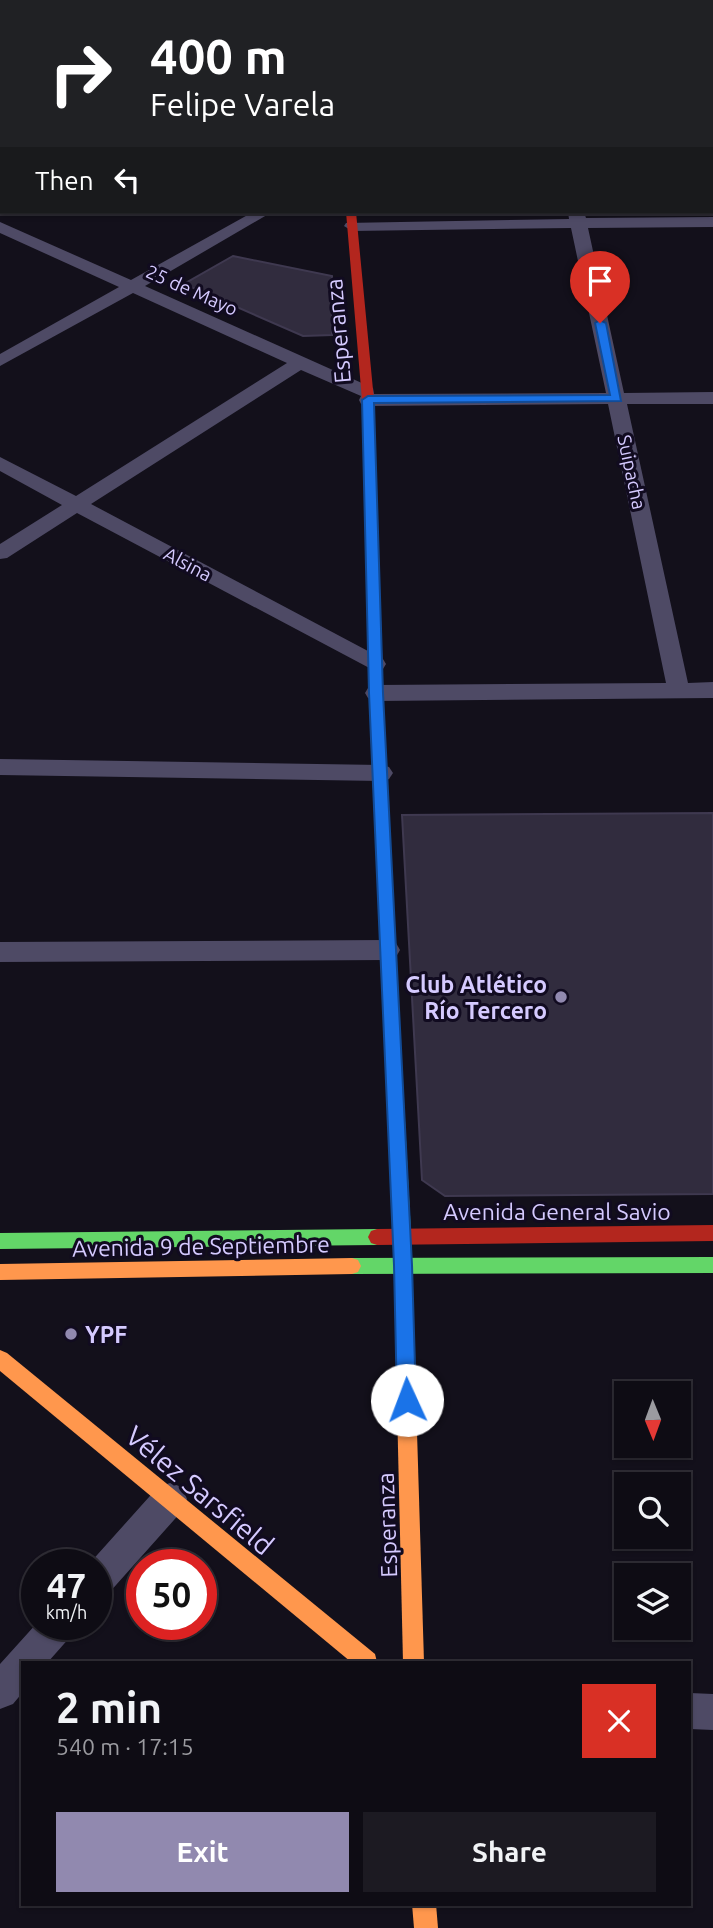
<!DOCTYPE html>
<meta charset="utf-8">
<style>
:root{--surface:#0e0c14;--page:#1c1a22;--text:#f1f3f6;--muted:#9b9ba0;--line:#2e2c34;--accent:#9189af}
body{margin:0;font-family:Ubuntu,sans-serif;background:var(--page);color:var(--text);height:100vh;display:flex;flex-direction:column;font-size:26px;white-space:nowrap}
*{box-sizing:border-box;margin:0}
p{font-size:23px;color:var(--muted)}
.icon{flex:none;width:38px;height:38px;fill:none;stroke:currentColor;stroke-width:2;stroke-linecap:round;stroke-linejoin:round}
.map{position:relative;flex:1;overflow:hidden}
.side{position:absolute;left:21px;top:1661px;width:670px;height:245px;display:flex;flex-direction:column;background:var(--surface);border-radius:0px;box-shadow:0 2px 5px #0004,0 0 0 2px var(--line)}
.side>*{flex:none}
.hud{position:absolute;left:0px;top:0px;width:714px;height:214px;box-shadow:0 2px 5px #0004,0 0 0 2px var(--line);background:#202124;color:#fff;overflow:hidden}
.needle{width:46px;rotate:179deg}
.controls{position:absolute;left:614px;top:1381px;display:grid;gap:14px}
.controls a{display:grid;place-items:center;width:77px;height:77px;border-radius:0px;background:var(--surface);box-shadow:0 2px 5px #0004,0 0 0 2px var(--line);font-size:35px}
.speed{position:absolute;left:21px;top:1549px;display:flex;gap:14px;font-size:35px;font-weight:700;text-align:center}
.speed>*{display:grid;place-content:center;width:91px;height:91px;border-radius:50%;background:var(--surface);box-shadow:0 2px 5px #0004,0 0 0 2px var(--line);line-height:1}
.speed small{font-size:18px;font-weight:400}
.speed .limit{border:10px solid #d22;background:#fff;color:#111}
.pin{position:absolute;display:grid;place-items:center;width:60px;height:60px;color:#fff;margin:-72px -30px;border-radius:50% 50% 50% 0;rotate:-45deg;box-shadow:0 0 7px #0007}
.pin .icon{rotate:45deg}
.me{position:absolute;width:77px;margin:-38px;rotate:358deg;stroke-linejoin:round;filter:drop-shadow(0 0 5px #0008)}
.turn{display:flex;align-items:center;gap:24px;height:147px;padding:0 35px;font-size:32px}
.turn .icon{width:91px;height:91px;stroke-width:2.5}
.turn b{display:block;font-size:49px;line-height:60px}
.then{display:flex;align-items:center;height:66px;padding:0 35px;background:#0003;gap:14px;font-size:26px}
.round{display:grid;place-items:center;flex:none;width:74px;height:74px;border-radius:0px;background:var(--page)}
.overview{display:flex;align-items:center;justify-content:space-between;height:119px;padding:0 35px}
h1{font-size:42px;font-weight:600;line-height:52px}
.primary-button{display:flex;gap:14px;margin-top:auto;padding:14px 35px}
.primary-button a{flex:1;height:80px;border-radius:0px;background:var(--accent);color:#fff;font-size:28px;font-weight:600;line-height:80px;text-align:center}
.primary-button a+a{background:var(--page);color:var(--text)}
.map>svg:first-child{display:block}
</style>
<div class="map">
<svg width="713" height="1928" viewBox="0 0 713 1928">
<rect width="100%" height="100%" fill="#13101b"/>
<g fill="#312c3e" stroke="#3f3950" stroke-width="2">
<path d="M233 256 332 276V335L303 336 184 284Z"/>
<path d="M713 813V1194L445 1196 422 1180 402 815Z"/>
</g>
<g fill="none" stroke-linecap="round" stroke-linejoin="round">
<g fill="#4e4a65" fill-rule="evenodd">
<path d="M9 0H26L28 2H10Z"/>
<path d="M270 0H288L290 2H271Z"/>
<rect x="539" y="0" width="14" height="2"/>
<rect x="681" y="0" width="14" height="2"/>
<rect x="712" y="23" width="1" height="8"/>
<rect x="0" y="56" width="2" height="9"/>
<rect x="712" y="61" width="1" height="10"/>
<rect x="712" y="120" width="1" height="10"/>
<path d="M2 132V142L0 143V133Z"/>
<path d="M253 212H272L145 286 373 388 374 394 606 393 571 228 352 231 344 226 346 223 569 219 568 212H584L586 218 713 217V227L588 228 624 393 713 392V404H627L688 683 713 682V698L376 701 368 698 365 693 368 688 376 685 666 683 608 404 368 406 361 404 359 400 361 396 301 370 91 504 383 659 386 664 383 669 375 671 77 513 7 558 0 559V544L62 505 0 471V457L76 496 287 363 133 293 0 366V354L119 287 0 233V222L131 280Z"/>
<path d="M0 759 381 765 389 767 393 773 389 779 381 781 0 775Z"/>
<path d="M387 940 396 943 400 950 396 957 387 960 0 962V942Z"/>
<path d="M170 1483 182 1487 187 1499 182 1511 108 1594 96 1599V1564H89L158 1487Z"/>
<path d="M37 1623 77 1624 71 1636 48 1662H23V1692L13 1704 0 1709V1664Z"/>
<path d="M690 1693 713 1694V1730L690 1729Z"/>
</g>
<g fill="#63d668" fill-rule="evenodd">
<path d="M378 740 385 745 411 1234 408 1240 402 1242 396 1240 393 1234 371 745Z"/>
<path d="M377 1229 383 1231 386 1237 383 1243 377 1245 0 1249V1233Z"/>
<path d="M713 1257V1273L352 1274 346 1272 343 1266 346 1260 352 1258Z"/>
</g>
<g fill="#ff974d" fill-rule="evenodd">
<rect x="339" y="0" width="8" height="2"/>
<path d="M402 1226 408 1228 411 1234 424 1662H403L393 1234 396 1228Z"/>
<path d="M352 1258 358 1260 361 1266 358 1272 352 1274 0 1280V1264Z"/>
<path d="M0 1350 7 1353 375 1654 377 1662H351L0 1371Z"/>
<path d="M412 1904H436L438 1928H414Z"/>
</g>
<g fill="#b3261e" fill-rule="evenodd">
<path d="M346 212H356L374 400 385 745 378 750 371 745 362 400Z"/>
<path d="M713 1225V1241L377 1245 371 1243 368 1237 371 1231 377 1229Z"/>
</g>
</g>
<path fill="#1a73e8" stroke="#114b97" stroke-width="2" d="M600 320 606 323 621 401 374 403 383 693 412 1265 416 1400 414 1406 407 1409 400 1406 397 1400 394 1265 369 693 362 400 368 396 610 395 595 323Z"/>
<g fill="#9189af" stroke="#110b20" stroke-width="2.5">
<circle cx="561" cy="997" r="7"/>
<circle cx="71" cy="1334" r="7"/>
</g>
<g text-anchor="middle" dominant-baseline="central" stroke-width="6" stroke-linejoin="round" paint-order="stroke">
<g font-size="19" fill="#d5caff" stroke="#110b20">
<text transform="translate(192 290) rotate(24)">25 de Mayo</text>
<text transform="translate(632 472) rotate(78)">Suipacha</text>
<text transform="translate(188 564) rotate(28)">Alsina</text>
</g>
<g font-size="23" fill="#d5caff" stroke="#110b20">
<text transform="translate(338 331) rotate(-95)">Esperanza</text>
<text x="557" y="1211">Avenida General Savio</text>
<text transform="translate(201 1246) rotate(-1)">Avenida 9 de Septiembre</text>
<text transform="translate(387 1525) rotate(-92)">Esperanza</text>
</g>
<g font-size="23" font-weight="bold" fill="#d5caff" stroke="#110b20" text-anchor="end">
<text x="547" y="984">Club Atlético<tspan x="547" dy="26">Río Tercero</tspan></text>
<text x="85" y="1334" text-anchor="start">YPF</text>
</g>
<g font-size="28" fill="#d5caff" stroke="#110b20">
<text transform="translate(200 1490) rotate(40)">Vélez Sarsfield</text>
</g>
</g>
</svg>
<div class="controls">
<a><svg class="needle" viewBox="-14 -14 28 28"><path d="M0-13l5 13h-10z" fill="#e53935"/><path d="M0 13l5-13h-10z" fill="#9b9ba0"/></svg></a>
<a><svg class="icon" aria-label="search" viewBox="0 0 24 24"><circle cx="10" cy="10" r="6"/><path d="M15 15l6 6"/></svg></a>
<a><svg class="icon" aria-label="layers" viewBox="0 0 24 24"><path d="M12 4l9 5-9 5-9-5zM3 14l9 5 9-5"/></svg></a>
</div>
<div class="speed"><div>47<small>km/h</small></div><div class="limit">50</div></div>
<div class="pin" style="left:600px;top:323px;background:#d93025"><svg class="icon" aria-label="arrive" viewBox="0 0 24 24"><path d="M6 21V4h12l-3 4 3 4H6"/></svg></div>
<svg class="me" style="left:407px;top:1400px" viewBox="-20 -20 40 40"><circle r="19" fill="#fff"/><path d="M0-13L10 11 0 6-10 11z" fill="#1a73e8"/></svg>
<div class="hud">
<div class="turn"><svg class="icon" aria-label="right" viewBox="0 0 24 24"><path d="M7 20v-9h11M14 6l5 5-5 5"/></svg><div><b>400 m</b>Felipe Varela</div></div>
<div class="then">Then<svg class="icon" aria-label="left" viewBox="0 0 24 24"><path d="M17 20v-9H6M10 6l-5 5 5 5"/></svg></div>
</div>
<section class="side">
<div class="overview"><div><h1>2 min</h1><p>540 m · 17:15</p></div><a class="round" style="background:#d93025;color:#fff"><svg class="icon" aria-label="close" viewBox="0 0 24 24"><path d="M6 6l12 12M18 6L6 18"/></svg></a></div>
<div class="primary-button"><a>Exit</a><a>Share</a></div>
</section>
</div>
